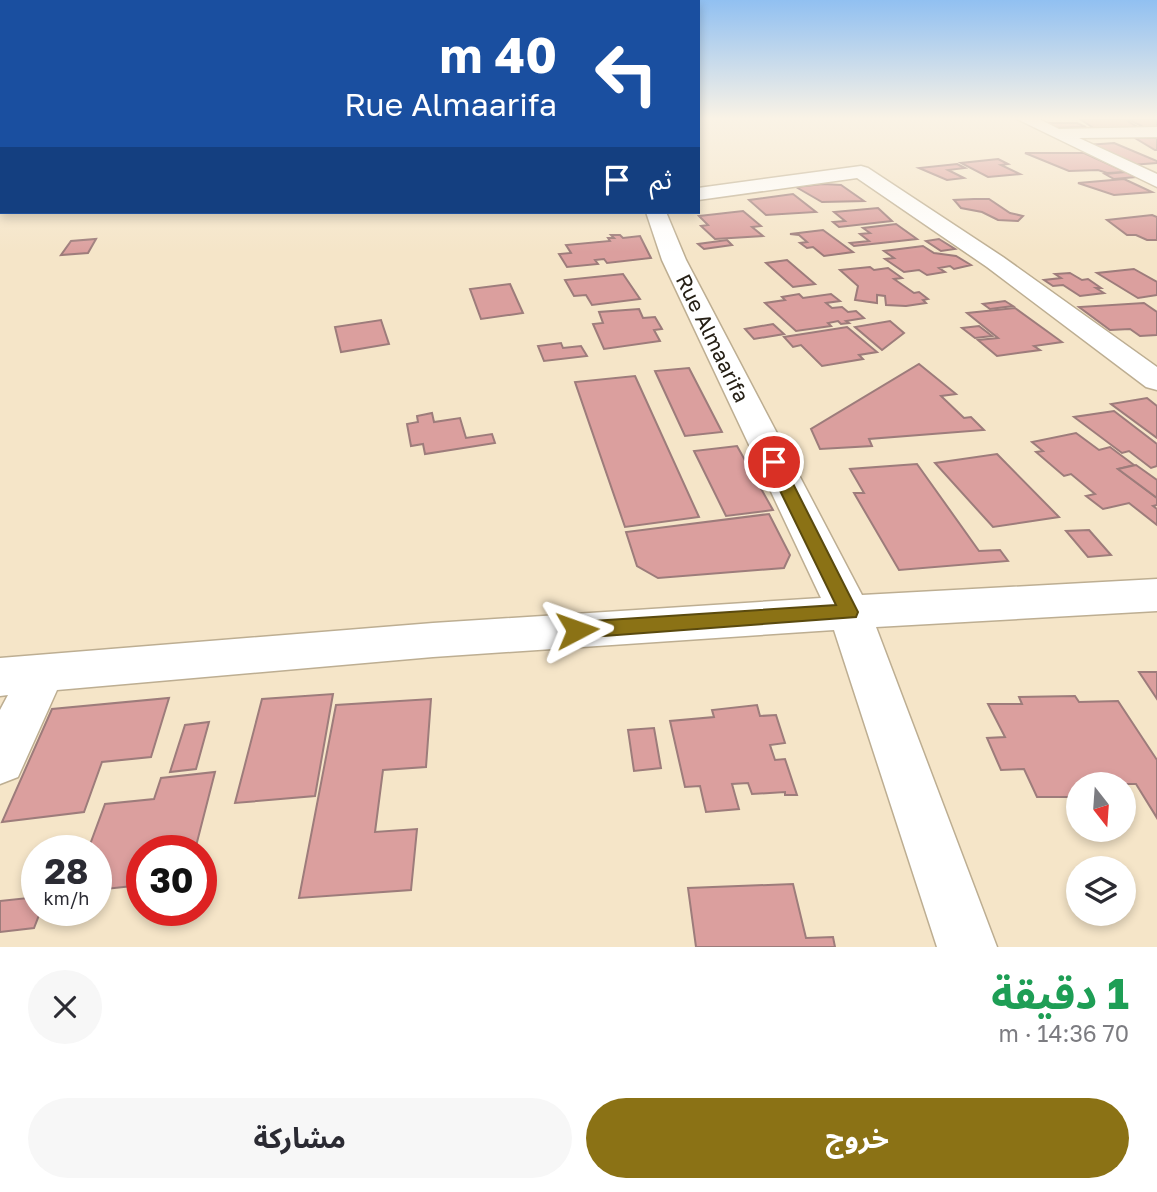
<!DOCTYPE html>
<html lang="ar">
<meta charset="utf-8">
<style>
:root{--surface:#fff;--page:#f7f7f7;--text:#2b2b33;--muted:#7c7c81;--accent:#8b7215}
body{margin:0;font-family:"Golos Text","Noto Sans Arabic",sans-serif;background:var(--page);color:var(--text);direction:rtl;height:100vh;display:flex;flex-direction:column;font-size:26px;white-space:nowrap}
*{box-sizing:border-box;margin:0}
p{font-size:23px;color:var(--muted)}
.icon{flex:none;width:38px;height:38px;fill:none;stroke:currentColor;stroke-width:2;stroke-linecap:round;stroke-linejoin:round}
.map{position:relative;height:947px;overflow:hidden;direction:ltr}
.panel{display:flex;flex-direction:column;background:var(--surface);flex:1}
.panel>*{flex:none}
.top-card{position:absolute;left:0px;top:0px;width:700px;height:214px;box-shadow:0 4px 10px #0003;direction:rtl;background:#1a4fa0;color:#fff;overflow:hidden}
.needle{width:46px;rotate:163deg}
.buttons{position:absolute;left:1066px;top:772px;display:grid;gap:14px}
.buttons a{display:grid;place-items:center;width:70px;height:70px;border-radius:50%;background:var(--surface);box-shadow:0 4px 10px #0003;font-size:35px}
.speed{position:absolute;left:21px;top:835px;display:flex;gap:14px;font-size:35px;font-weight:700;text-align:center}
.speed>*{display:grid;place-content:center;width:91px;height:91px;border-radius:50%;background:var(--surface);box-shadow:0 4px 10px #0003;line-height:1}
.speed small{font-size:18px;font-weight:400}
.speed .limit{border:10px solid #d22;background:#fff;color:#111}
.pin{position:absolute;display:grid;place-items:center;width:60px;height:60px;color:#fff;margin:-30px;border:4px solid #fff;border-radius:50%;box-shadow:0 2px 7px #0007}
.me{position:absolute;width:77px;margin:-38px;rotate:86deg;stroke-linejoin:round;filter:drop-shadow(0 0 5px #0008)}
.turn{display:flex;align-items:center;gap:24px;height:147px;padding:0 28px;font-size:32px}
.turn .icon{width:91px;height:91px;stroke-width:2.5}
.turn b{display:block;font-size:49px;line-height:60px}
.then{display:flex;align-items:center;height:66px;padding:0 28px;background:#0003;gap:14px;font-size:26px}
.round{display:grid;place-items:center;flex:none;width:74px;height:74px;border-radius:37px;background:var(--page)}
.overview{display:flex;align-items:center;justify-content:space-between;height:119px;padding:0 28px}
h1{font-size:42px;font-weight:700;line-height:52px;color:#1e9e55}
.cta{display:flex;gap:14px;margin-top:auto;padding:14px 28px}
.cta a{flex:1;height:80px;border-radius:42px;background:var(--accent);color:#fff;font-size:28px;font-weight:700;line-height:80px;text-align:center}
.cta a+a{background:var(--page);color:var(--text)}
.map>svg:first-child{display:block}
</style>
<div class="map">
<svg width="1157" height="947" viewBox="0 0 1157 947">
<rect width="100%" height="100%" fill="#f5e5c8"/>
<g fill="#db9f9e" stroke="#9d7c7b" stroke-width="2">
<path d="M1080 119H1124L1141 129H1095Z"/>
<path d="M1128 119H1157V129H1147Z"/>
<path d="M1046 123H1077L1086 127 1054 128Z"/>
<path d="M1135 138H1157V150H1155Z"/>
<path d="M1114 143 1157 161V163L1131 165 1087 145Z"/>
<path d="M1025 153H1084L1126 172 1107 173 1098 170 1069 171Z"/>
<path d="M998 159 1008 164 1001 165 1020 174 988 177 961 163Z"/>
<path d="M957 164 965 168 948 170 964 178 947 180 919 168Z"/>
<path d="M1126 172 1136 177 1114 179 1105 174Z"/>
<path d="M1124 179 1152 192 1114 195 1078 183Z"/>
<path d="M823 184 841 185 864 201 822 202 796 187Z"/>
<path d="M793 194 816 212 766 215 749 200Z"/>
<path d="M974 199H989L1010 213 1023 216 1018 221 998 220 982 212 961 208 954 200Z"/>
<path d="M878 208 892 221 839 227 833 222 845 221 834 212Z"/>
<path d="M743 211 761 226 752 227 763 236 715 239 701 226 708 225 699 216Z"/>
<path d="M1152 215 1157 217V240H1147L1136 235H1127L1107 220Z"/>
<path d="M896 224 917 239 854 246 850 243 869 241 860 234 870 233 863 228Z"/>
<path d="M823 230 853 252 824 256 813 247 807 248 800 243 807 242 799 235 790 234Z"/>
<path d="M611 235H620L623 238 640 236 651 258 607 263 604 259 595 260 598 264 567 267 559 254 571 253 566 245 610 241 608 238H614Z"/>
<path d="M96 239 88 253 61 255 71 241Z"/>
<path d="M939 239 955 249 941 251 926 241Z"/>
<path d="M727 240 732 245 704 249 698 244Z"/>
<path d="M923 246 934 253 956 256 971 265 954 269 950 266 939 268 945 272 927 275 919 270 904 272 885 259 894 258 884 251Z"/>
<path d="M787 260 815 284 793 287 766 263Z"/>
<path d="M870 267 874 270 888 268 902 278 894 279 914 293 919 292 928 299 923 300 926 303 906 306 886 305 885 296 877 295V303L855 300 858 286 840 270Z"/>
<path d="M1134 269 1157 282V295L1138 298 1097 273Z"/>
<path d="M1070 273 1082 280 1088 279 1101 288H1096L1104 293 1080 296 1063 285 1053 286 1044 280 1061 278 1055 274Z"/>
<path d="M623 274 640 299 592 305 586 295 574 296 565 280Z"/>
<path d="M510 284 523 313 481 319 470 289Z"/>
<path d="M799 294 803 298 831 294 840 301 826 303 832 308 842 307 848 312 856 311 864 318 846 321 849 323 841 324 838 321 828 323 831 326 796 331 765 303 785 300 782 297Z"/>
<path d="M1005 301 1013 306 990 309 983 304Z"/>
<path d="M1144 303 1157 312V335L1140 336 1130 329 1110 330 1079 307Z"/>
<path d="M1015 308 1062 342 1034 346 1040 350 997 356 978 340 998 338 967 313Z"/>
<path d="M639 309 643 318 655 317 662 329 654 330 660 341 604 349 593 324 603 323 599 312Z"/>
<path d="M381 320 389 344 341 352 335 327Z"/>
<path d="M890 321 904 333 882 350 855 327Z"/>
<path d="M773 324 784 334 754 339 745 329Z"/>
<path d="M979 326 992 336 975 338 962 328Z"/>
<path d="M847 327 877 352 859 355 863 359 822 366 801 345 793 347 784 337Z"/>
<path d="M561 343 563 348 581 346 587 356 544 361 538 346Z"/>
<path d="M919 364 956 394 941 396 964 418 971 417 984 430 869 439 872 446 820 449 811 429Z"/>
<path d="M689 368 722 432 685 436 655 371Z"/>
<path d="M635 376 699 517 625 527 575 382Z"/>
<path d="M1147 398 1157 406V438L1111 404Z"/>
<path d="M1114 411 1157 444V466L1151 468 1129 451 1122 453 1074 417Z"/>
<path d="M432 413 434 422 460 418 466 438 492 434 495 443 425 454 423 444 411 446 407 424 418 422 417 416Z"/>
<path d="M1076 433 1099 450 1110 447 1134 465 1118 469 1157 498V505L1153 506 1157 509V525L1129 503 1103 509 1086 496 1095 494 1071 474 1064 476 1036 452 1043 451 1032 442Z"/>
<path d="M737 446 773 510 726 516 694 451Z"/>
<path d="M997 454 1059 517 993 527 935 463Z"/>
<path d="M917 464 979 551 1000 550 1008 561 899 570 854 493H864L850 469Z"/>
<path d="M1136 465 1157 480V498L1118 469Z"/>
<path d="M769 514 790 555 784 568 658 578 637 566 626 532Z"/>
<path d="M1089 530 1111 555 1088 557 1066 531Z"/>
<path d="M1139 672H1157V699Z"/>
<path d="M333 694 315 796 235 803 262 699Z"/>
<path d="M1075 696 1079 702 1118 701 1157 760V818L1136 784H1078V797H1037L1024 769 1001 770 987 738 1005 737 988 704H1022L1019 697Z"/>
<path d="M169 698 151 757 102 762 84 812 2 822 52 709Z"/>
<path d="M431 699 426 767 383 770 375 832 417 829 411 890 299 898 336 705Z"/>
<path d="M757 705 760 716 776 715 785 743 770 745 775 760 785 759 797 795H785V792L752 794 748 783 732 784 739 809 706 812 700 786 685 787 670 721 714 717 712 710Z"/>
<path d="M209 722 196 769 170 772 185 725Z"/>
<path d="M654 728 661 768 634 771 628 730Z"/>
<path d="M215 772 195 850H142V885L96 890V850H88L105 804 154 799 161 778Z"/>
<path d="M793 884 806 938 833 937 835 947H696L688 888Z"/>
<path d="M37 897V910H41L34 928 0 932V901Z"/>
</g>
<g fill="none" stroke-linecap="round" stroke-linejoin="round">
<defs>
<g id="street">
<path d="M1017 119H1039L1059 129 1157 127V137L1079 138 1157 174V187Z"/>
<path d="M861 166 868 168 1003 257 1157 367V390L1146 387 987 267 857 178 698 200V188Z"/>
<path d="M2 187V200H0V188Z"/>
<path d="M646 212H666L686 260 862 595 1157 579V611L876 627 997 947H937L834 630 433 657 57 690 18 777 0 784V710L8 695 0 696V658L433 623 821 598 662 260Z"/>
</g>
</defs>
<use href="#street" stroke="#bdae92" stroke-width="3"/>
<use href="#street" fill="#fff" fill-rule="evenodd"/>
</g>
<linearGradient id="sky" x2="0" y2="1"><stop stop-color="#91c0f1"/><stop offset="0.47" stop-color="#faf3e6"/><stop offset="1" stop-color="#faf3e6" stop-opacity="0"/></linearGradient>
<rect width="1157" height="252" fill="url(#sky)"/>
<path fill="#8b7215" stroke="#5a4a0e" stroke-width="2" d="M774 457 782 462 858 612 856 617 577 638 570 636 567 630 570 625 577 622 836 605 766 462Z"/>
<g text-anchor="middle" dominant-baseline="central" stroke-width="5" stroke-linejoin="round" paint-order="stroke">
<g font-size="21" fill="#262016" stroke="#fff">
<text transform="translate(713 338) rotate(64)">Rue Almaarifa</text>
</g>
</g>
</svg>
<div class="buttons">
<a><svg class="needle" viewBox="-14 -14 28 28"><path d="M0-13l5 13h-10z" fill="#e53935"/><path d="M0 13l5-13h-10z" fill="#7c7c81"/></svg></a>
<a><svg class="icon" aria-label="layers" viewBox="0 0 24 24"><path d="M12 4l9 5-9 5-9-5zM3 14l9 5 9-5"/></svg></a>
</div>
<div class="speed"><div>28<small>km/h</small></div><div class="limit">30</div></div>
<div class="pin" style="left:774px;top:462px;background:#d93025"><svg class="icon" aria-label="arrive" viewBox="0 0 24 24"><path d="M6 21V4h12l-3 4 3 4H6"/></svg></div>
<svg class="me" style="left:577px;top:630px" viewBox="-20 -20 40 40"><path d="M0-17L14 15 0 8-14 15z" fill="#8b7215" stroke="#fff" stroke-width="4"/></svg>
<div class="top-card">
<div class="turn"><svg class="icon" aria-label="left" viewBox="0 0 24 24"><path d="M17 20v-9H6M10 6l-5 5 5 5"/></svg><div><b>40 m</b>Rue Almaarifa</div></div>
<div class="then">ثم<svg class="icon" aria-label="arrive" viewBox="0 0 24 24"><path d="M6 21V4h12l-3 4 3 4H6"/></svg></div>
</div>
</div>
<section class="panel">
<div class="overview"><div><h1>1 دقيقة</h1><p>70 m · 14:36</p></div><a class="round"><svg class="icon" aria-label="close" viewBox="0 0 24 24"><path d="M6 6l12 12M18 6L6 18"/></svg></a></div>
<div class="cta"><a>خروج</a><a>مشاركة</a></div>
</section>
